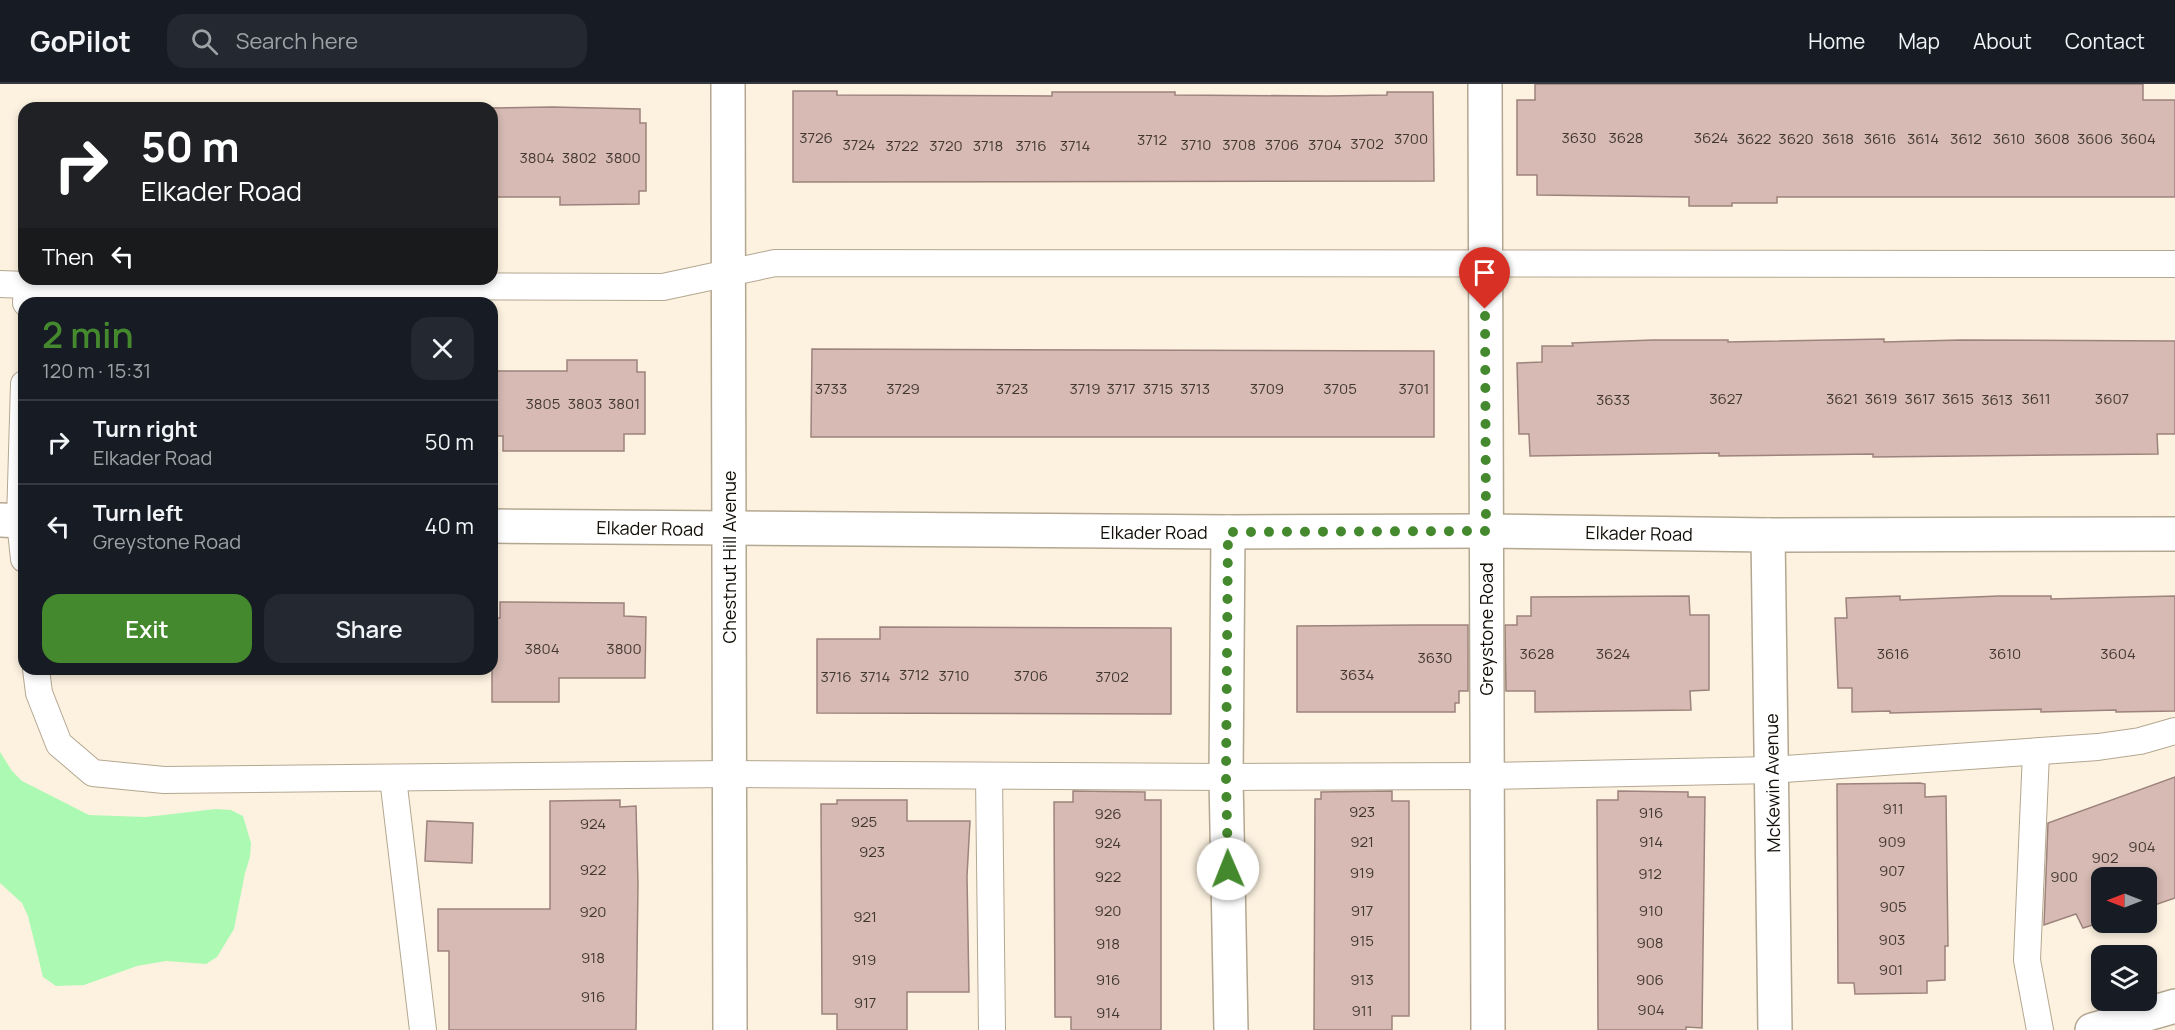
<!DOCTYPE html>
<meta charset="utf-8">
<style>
:root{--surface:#171b24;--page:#242831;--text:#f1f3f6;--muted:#9ea1a6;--line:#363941;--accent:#45892e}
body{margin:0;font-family:Manrope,sans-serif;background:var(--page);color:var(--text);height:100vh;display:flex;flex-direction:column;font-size:22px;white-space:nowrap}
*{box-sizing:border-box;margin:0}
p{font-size:20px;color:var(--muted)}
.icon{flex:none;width:33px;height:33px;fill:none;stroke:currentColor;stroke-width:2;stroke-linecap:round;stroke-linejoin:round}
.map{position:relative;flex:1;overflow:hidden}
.panel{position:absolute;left:18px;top:213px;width:480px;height:378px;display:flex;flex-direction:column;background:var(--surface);border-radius:18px;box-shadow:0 3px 9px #0003}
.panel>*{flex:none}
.banner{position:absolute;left:18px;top:18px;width:480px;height:183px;border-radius:18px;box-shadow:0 3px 9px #0003;background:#202124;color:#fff;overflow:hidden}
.needle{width:39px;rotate:270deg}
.fabs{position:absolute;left:2091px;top:783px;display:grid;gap:12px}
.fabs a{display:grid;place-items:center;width:66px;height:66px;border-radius:12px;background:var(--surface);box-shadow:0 3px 9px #0003;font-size:30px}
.pin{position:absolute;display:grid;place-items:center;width:51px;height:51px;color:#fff;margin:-62px -26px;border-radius:50% 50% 50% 0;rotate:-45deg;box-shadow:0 0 6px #0007}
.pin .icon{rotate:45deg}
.me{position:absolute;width:66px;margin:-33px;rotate:359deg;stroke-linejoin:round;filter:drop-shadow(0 0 4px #0008)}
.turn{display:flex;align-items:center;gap:21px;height:126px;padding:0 24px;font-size:27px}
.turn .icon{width:78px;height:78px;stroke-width:2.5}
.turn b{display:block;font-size:42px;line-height:51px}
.then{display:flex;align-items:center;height:57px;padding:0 24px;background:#0003;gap:12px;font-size:22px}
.round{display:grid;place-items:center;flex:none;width:63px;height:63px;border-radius:18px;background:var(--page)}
.head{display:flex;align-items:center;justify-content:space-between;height:102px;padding:0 24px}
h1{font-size:36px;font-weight:600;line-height:45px;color:var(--accent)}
.primary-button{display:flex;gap:12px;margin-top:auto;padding:12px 24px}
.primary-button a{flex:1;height:69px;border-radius:18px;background:var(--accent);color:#fff;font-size:24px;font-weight:600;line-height:69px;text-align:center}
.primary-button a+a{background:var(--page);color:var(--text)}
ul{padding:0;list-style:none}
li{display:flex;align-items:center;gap:18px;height:84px;padding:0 24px;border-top:2px solid var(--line)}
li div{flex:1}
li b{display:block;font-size:22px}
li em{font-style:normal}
header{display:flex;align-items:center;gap:36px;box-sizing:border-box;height:84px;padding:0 30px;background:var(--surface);border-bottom:2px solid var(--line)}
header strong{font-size:28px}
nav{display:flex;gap:33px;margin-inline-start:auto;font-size:21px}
.search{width:420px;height:54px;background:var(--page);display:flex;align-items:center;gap:15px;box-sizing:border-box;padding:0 21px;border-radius:18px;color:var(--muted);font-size:22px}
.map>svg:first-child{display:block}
</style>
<header>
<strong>GoPilot</strong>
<div class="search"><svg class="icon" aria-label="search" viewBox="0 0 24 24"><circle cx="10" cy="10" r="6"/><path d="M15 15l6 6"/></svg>Search here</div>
<nav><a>Home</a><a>Map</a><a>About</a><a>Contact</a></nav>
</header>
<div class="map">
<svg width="2175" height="946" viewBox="0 0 2175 946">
<rect width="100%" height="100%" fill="#fdf2e0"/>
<path fill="#acf9b3" d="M0 668 12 687 22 697 89 731 146 733 216 725 231 726 243 732 251 759 250 773 245 789 234 845 217 873 206 880 166 877 137 882 84 901 56 902 43 893 28 832 22 819 0 799Z"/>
<g fill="#d6bab3" stroke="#9d837d" stroke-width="1.5">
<path d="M1535 0H2143V16H2175V113H1777V119H1732V122H1689V113L1537 111V91H1517V16H1535Z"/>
<path d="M793 7H837V11L1052 12V8H1175V11L1327 12 1387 11V8H1433L1434 97 793 98Z"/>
<path d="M552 23 640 25V39H646V107H639V120L560 121V113H492V24Z"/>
<path d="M1884 255V258L1960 256 2175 257V350H2157L2158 370 1873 373V370L1719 372V369L1530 372 1529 350H1519L1517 279 1542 278V262H1573L1572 259 1653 256H1728V258Z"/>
<path d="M812 265 1434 267V353H811Z"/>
<path d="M567 276H637V288H645V350H624V367H503V352H492V287H567Z"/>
<path d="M1689 512 1690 531H1709V606L1690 607 1691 626 1535 628V607H1506L1505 541H1517V532H1531V513Z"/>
<path d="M1900 512V516L1999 512H2051V515L2175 512V627L2116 628V626L2041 628V625L1890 629V627L1852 628V604H1838L1835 534H1847L1846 514Z"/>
<path d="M500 518 624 519V532L646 533 645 594H559V618H492V534H500Z"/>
<path d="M1419 541H1468V607H1459V619H1455V628H1297V542Z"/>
<path d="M880 543 1171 544V630L817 629V555H880Z"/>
<path d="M2175 693V814L2146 824V794H2102V838L2083 844 2076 830 2044 841 2048 739Z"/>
<path d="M1920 699 1925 700V713L1946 712 1948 862H1945V896L1927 897V909L1855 910 1854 899H1838L1837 700Z"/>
<path d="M1073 707 1145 708V716H1161V946H1071V933H1055L1054 718H1073Z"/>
<path d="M1392 707V717H1409V932H1392V946H1314L1315 715H1321V708Z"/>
<path d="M1618 707 1688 708V713H1705L1702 944 1686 943V946H1598L1597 716H1618Z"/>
<path d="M620 716V723L636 722 638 800 636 946H449V867H438V825H550V717Z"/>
<path d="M837 716H907V737H970L967 792 969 908H907V946H837V930H822L821 720H837Z"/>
<path d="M427 737 473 739 472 779 425 777Z"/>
</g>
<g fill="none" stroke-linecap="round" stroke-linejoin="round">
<defs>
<g id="service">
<path d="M0 200 27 201"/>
<path d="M26 219 27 201 663 203 775 179 2175 180"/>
<path d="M24 300 20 437 24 475"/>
<path d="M36 585 39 609 59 660 93 689 164 696 729 690 1226 693 1487 692 1772 686 2098 663 2140 657 2175 647"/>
<path d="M2036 669 2027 876 2040 946"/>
<path d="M989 692 992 946"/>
<path d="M393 694 423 946"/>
</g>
<g id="minor">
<path d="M1485 0 1488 946"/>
<path d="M0 436 24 437"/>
<path d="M492 442 1228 448 1486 447 1768 451 2175 450"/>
<path d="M1228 448 1226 693 1231 946"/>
<path d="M1768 451 1775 946"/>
</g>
<g id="tertiary">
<path d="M728 0 730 946"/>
<path d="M2092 946 2175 922"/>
</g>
</defs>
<use href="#service" stroke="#b4a791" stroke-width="28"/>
<use href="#minor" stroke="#b4a791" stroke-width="36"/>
<use href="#tertiary" stroke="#b4a791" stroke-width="36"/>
<use href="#service" stroke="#fff" stroke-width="26"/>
<use href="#minor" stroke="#fff" stroke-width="33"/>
<use href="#tertiary" stroke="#fff" stroke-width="33"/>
</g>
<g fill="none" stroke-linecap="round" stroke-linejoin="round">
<path stroke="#45892e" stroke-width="10" stroke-dasharray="0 18" d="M1228 785 1226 693 1228 448 1486 447 1485 225"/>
</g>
<g text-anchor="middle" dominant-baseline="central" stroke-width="6" stroke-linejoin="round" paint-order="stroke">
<g font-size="15" fill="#423831">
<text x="816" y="53">3726</text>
<text x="1579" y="53">3630</text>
<text x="1626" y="53">3628</text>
<text x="1711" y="53">3624</text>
<text x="1411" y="54">3700</text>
<text x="1754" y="54">3622</text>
<text x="1796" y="54">3620</text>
<text x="1838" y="54">3618</text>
<text x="1880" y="54">3616</text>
<text x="1923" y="54">3614</text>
<text x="1966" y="54">3612</text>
<text x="2009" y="54">3610</text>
<text x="2052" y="54">3608</text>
<text x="2095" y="54">3606</text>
<text x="2138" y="54">3604</text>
<text x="1152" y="55">3712</text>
<text x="1367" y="59">3702</text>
<text x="859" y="60">3724</text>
<text x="1196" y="60">3710</text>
<text x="1239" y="60">3708</text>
<text x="1282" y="60">3706</text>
<text x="1325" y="60">3704</text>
<text x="902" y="61">3722</text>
<text x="946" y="61">3720</text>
<text x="988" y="61">3718</text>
<text x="1031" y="61">3716</text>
<text x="1075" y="61">3714</text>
<text x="537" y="73">3804</text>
<text x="579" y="73">3802</text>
<text x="623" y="73">3800</text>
<text x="831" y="304">3733</text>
<text x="903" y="304">3729</text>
<text x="1012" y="304">3723</text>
<text x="1085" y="304">3719</text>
<text x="1121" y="304">3717</text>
<text x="1158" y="304">3715</text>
<text x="1195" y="304">3713</text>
<text x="1267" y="304">3709</text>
<text x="1340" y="304">3705</text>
<text x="1414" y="304">3701</text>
<text x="1726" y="314">3627</text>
<text x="1842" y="314">3621</text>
<text x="1881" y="314">3619</text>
<text x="1920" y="314">3617</text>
<text x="1958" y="314">3615</text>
<text x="2036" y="314">3611</text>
<text x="2112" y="314">3607</text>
<text x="1613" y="315">3633</text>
<text x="1997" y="315">3613</text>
<text x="543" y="319">3805</text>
<text x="585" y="319">3803</text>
<text x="624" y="319">3801</text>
<text x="542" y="564">3804</text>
<text x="624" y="564">3800</text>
<text x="1537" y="569">3628</text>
<text x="1613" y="569">3624</text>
<text x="1893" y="569">3616</text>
<text x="2005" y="569">3610</text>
<text x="2118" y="569">3604</text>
<text x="1435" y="573">3630</text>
<text x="914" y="590">3712</text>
<text x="1357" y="590">3634</text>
<text x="954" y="591">3710</text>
<text x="1031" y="591">3706</text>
<text x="836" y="592">3716</text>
<text x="875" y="592">3714</text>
<text x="1112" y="592">3702</text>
<text x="1893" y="724">911</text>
<text x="1362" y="727">923</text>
<text x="1651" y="728">916</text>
<text x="1108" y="729">926</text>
<text x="864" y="737">925</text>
<text x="593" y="739">924</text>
<text x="1362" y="757">921</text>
<text x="1651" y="757">914</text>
<text x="1892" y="757">909</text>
<text x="1108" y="758">924</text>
<text x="2142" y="762">904</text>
<text x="872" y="767">923</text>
<text x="2105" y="773">902</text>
<text x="593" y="785">922</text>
<text x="1892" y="786">907</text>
<text x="1362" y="788">919</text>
<text x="1650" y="789">912</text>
<text x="1108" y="792">922</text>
<text x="2064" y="792">900</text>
<text x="1893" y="822">905</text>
<text x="1108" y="826">920</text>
<text x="1362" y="826">917</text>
<text x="1651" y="826">910</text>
<text x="593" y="827">920</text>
<text x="865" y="832">921</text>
<text x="1892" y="855">903</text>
<text x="1362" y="856">915</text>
<text x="1650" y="858">908</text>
<text x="1108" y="859">918</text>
<text x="593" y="873">918</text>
<text x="864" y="875">919</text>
<text x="1891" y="885">901</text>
<text x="1108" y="895">916</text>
<text x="1362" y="895">913</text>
<text x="1650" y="895">906</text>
<text x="593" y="912">916</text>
<text x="865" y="918">917</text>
<text x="1651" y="925">904</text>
<text x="1362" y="926">911</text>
<text x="1108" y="928">914</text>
</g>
<g font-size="18" fill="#110d06" stroke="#fff">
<text transform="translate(650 444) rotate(1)">Elkader Road</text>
<text x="1154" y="448">Elkader Road</text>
<text transform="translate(1639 449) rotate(1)">Elkader Road</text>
<text transform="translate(729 473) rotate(-90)">Chestnut Hill Avenue</text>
<text transform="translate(1486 545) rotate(-90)">Greystone Road</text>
<text transform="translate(1772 699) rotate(-91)">McKewin Avenue</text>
</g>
</g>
</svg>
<div class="fabs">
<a><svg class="needle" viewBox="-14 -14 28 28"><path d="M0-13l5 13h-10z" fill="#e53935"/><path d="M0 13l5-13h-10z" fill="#9ea1a6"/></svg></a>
<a><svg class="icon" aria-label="layers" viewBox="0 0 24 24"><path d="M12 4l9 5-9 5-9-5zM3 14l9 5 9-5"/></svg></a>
</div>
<div class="pin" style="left:1485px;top:225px;background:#d93025"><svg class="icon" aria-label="arrive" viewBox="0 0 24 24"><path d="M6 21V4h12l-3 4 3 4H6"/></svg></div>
<svg class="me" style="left:1228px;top:785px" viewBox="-20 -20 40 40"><circle r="19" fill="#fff"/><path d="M0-13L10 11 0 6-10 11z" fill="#45892e"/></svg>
<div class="banner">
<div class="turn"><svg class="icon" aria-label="right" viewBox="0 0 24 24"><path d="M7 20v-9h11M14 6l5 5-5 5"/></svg><div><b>50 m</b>Elkader Road</div></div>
<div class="then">Then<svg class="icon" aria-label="left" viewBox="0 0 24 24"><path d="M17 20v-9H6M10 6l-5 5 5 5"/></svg></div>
</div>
<section class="panel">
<div class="head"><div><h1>2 min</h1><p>120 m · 15:31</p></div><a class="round"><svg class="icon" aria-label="close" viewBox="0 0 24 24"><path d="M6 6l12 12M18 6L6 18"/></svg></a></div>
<ul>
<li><svg class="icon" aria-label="right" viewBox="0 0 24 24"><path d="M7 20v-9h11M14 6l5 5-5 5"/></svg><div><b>Turn right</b><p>Elkader Road</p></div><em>50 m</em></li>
<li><svg class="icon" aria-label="left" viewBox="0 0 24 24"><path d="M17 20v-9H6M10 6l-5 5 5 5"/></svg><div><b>Turn left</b><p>Greystone Road</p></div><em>40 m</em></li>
</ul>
<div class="primary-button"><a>Exit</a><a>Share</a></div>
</section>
</div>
